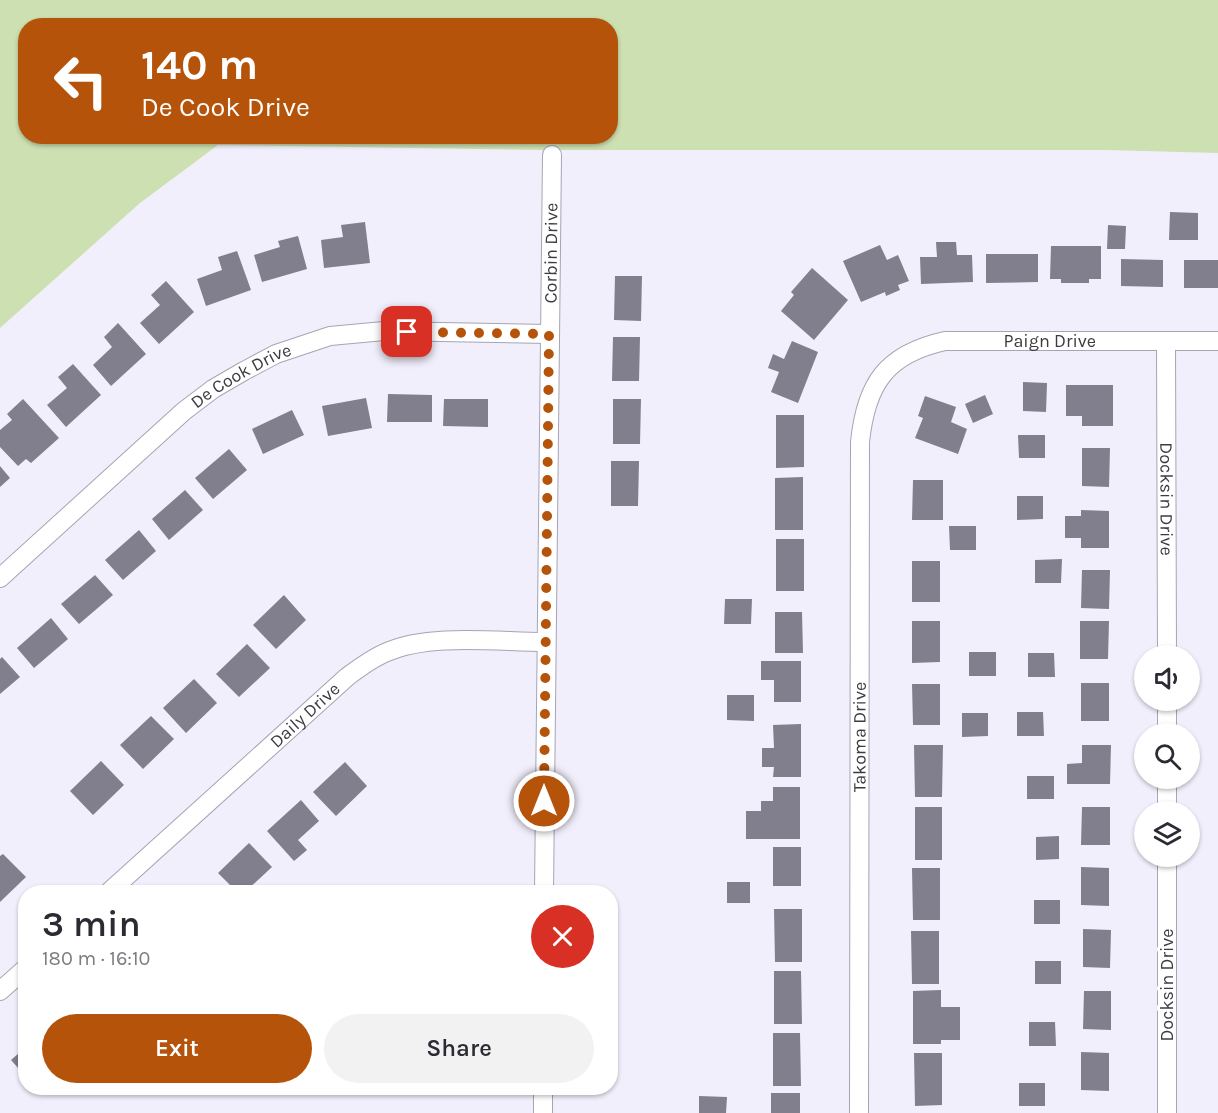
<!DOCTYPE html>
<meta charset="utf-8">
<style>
:root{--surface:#fff;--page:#f2f2f3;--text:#2b2b33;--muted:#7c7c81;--accent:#b45309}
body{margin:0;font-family:Karla,sans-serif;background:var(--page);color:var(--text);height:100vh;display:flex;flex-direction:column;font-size:22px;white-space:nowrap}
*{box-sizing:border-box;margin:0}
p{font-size:20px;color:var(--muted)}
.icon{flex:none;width:33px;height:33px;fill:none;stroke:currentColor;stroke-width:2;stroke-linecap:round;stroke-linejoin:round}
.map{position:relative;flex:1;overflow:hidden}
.side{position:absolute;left:18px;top:885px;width:600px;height:210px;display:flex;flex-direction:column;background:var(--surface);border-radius:24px;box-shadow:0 2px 4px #0004}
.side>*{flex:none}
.guide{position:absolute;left:18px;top:18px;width:600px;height:126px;border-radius:24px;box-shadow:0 2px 4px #0004;background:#b45309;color:#fff;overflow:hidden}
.fabs{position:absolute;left:1134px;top:645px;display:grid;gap:12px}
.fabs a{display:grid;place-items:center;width:66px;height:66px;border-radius:50%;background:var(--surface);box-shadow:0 2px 4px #0004;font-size:30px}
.pin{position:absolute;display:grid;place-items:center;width:51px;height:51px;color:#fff;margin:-26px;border-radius:12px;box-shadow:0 3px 9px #0006}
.me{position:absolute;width:66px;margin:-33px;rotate:0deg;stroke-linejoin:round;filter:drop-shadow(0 0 4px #0008)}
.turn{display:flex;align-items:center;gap:21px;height:126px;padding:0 24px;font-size:27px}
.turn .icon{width:78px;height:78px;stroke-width:2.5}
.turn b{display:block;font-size:42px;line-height:51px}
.round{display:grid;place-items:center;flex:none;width:63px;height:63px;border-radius:32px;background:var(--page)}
.head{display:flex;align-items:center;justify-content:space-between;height:102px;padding:0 24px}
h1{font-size:36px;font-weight:600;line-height:45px}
.cta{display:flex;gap:12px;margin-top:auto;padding:12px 24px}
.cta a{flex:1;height:69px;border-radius:36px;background:var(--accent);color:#fff;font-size:24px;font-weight:600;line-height:69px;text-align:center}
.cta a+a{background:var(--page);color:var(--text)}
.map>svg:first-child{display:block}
</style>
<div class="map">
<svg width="1218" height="1113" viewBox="0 0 1218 1113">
<rect width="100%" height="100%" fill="#f2effc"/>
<path fill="#cde0b1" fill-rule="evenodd" d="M0 0H1218V153L1106 150H542L218 145 140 203 0 328ZM26 26H610V136H26Z"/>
<g fill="#817e8d">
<path d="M1170 212 1198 213V240H1169Z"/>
<path d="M365 222 370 263 324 268 321 240 343 237 341 225Z"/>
<path d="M1108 225 1126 226 1125 249H1107Z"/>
<path d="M298 236 307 269 262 282 254 255 280 247 278 241Z"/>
<path d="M936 242H956L957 255H972L973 282 921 284 920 257H937Z"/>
<path d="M880 245 887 260 898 255 909 281 898 285 900 290 886 296 885 292 861 302 843 261Z"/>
<path d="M1051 246H1101V279H1089V283H1061V279H1050Z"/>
<path d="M237 251 251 290 206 306 197 279 222 270 218 257Z"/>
<path d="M986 254H1038V282L986 283Z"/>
<path d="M1121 259 1163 260V287L1121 286Z"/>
<rect x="1184" y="260" width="34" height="28"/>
<path d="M812 268 848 300 814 340 781 311 794 295 791 292Z"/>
<path d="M615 276H642L641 321 614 320Z"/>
<path d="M166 281 194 312 159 344 140 323 160 305 151 295Z"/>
<path d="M118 323 146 354 111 386 93 365 112 347 104 337Z"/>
<path d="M613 337H640L639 381H612Z"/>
<path d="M792 341 818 352 798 403 771 392 779 372 768 368 773 354 784 359Z"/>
<path d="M73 364 101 395 66 427 47 405 67 388 58 377Z"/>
<path d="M1023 382 1047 383 1046 412 1023 411Z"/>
<path d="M1066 385H1113V426H1082V416H1066Z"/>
<path d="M388 394 432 395V422H387Z"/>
<path d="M985 395 993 414 973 423 965 404Z"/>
<path d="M925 396 956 407 951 422 967 429 958 454 915 438 923 418 918 416Z"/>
<path d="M366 398 372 428 328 436 322 406Z"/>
<path d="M23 399 59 438 31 463 26 459 18 466 0 447V430L12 420 7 414Z"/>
<path d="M444 399H488V427L443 426Z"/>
<path d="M613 399H641L640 444H613Z"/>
<path d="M292 410 304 435 263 454 252 429Z"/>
<path d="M776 415H804V467L776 468Z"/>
<path d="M1018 435H1045V458H1019Z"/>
<path d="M1082 448H1110L1109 487 1082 486Z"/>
<path d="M229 449 247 470 213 499 195 478Z"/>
<path d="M611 461H639L638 506H611Z"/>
<path d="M0 466 10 478 0 487Z"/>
<path d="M803 477V530H775V478Z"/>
<path d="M913 480H943V520H912Z"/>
<path d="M185 490 203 510 169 540 152 519Z"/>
<path d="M1017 496H1043V519L1017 520Z"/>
<path d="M1081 510 1109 511V548H1081V538H1065V516H1081Z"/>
<path d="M949 526H976V550H950Z"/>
<path d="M139 530 156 551 123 580 105 560Z"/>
<rect x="776" y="539" width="28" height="52"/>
<path d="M1062 559 1061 583H1035V560Z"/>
<rect x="912" y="561" width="28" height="41"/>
<path d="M1082 570H1110L1109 609 1081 608Z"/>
<path d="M95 575 113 595 79 624 61 604Z"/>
<path d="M284 595 306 620 276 649 253 625Z"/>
<path d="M725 599H752L751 624H724Z"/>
<path d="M775 612H802L803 653H775Z"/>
<path d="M51 618 68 639 34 668 17 648Z"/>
<path d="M912 621H940V662L912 663Z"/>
<path d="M1080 621H1109L1108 659H1080Z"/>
<path d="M247 644 270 668 239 697 216 674Z"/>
<rect x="969" y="652" width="27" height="24"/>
<path d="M1028 653H1054L1055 677H1028Z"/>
<path d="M2 657 20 677 0 694V659Z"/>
<path d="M761 661H801V702H774V680H761Z"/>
<path d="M194 679 217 703 186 733 163 708Z"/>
<rect x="1081" y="683" width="28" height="38"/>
<path d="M912 684H940V725H913Z"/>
<path d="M727 695H754V721L727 720Z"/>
<path d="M1017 712H1043L1044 736H1017Z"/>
<path d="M962 713H988V736L962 737Z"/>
<path d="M151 716 174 739 143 769 120 745Z"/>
<path d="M801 724V777H773L774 767H762V748H774L773 725Z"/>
<path d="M914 745H943L942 797H915Z"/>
<path d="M1082 745H1111L1110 784H1067V764L1082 763Z"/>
<path d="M101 761 124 785 93 815 70 791Z"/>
<path d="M345 762 367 786 336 816 313 792Z"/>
<rect x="1027" y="776" width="27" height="23"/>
<path d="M773 787H800V839H746V811H761V801H773Z"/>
<path d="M301 800 319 821 298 840 307 850 294 861 267 831Z"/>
<rect x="915" y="807" width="27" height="53"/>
<path d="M1082 807H1110V845H1081Z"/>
<path d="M1059 836V859L1036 860V837Z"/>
<path d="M249 843 272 867 245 892H237L218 873Z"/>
<rect x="773" y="847" width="28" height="39"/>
<path d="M3 854 26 877 0 902V856Z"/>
<path d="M1081 867 1109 868V906L1081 905Z"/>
<path d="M912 868H940V920H913Z"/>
<rect x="727" y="882" width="23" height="21"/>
<rect x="1034" y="900" width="26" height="24"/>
<path d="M774 909H802V962H775Z"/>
<path d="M1083 929 1111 930 1110 968 1083 967Z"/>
<path d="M911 931H939V984H912Z"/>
<rect x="1035" y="961" width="26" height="23"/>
<path d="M774 971H801L802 1024H774Z"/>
<path d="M941 990V1007H960V1040H941V1044H913V991Z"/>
<path d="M1084 991H1111V1030L1083 1029Z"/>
<path d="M1029 1022H1055L1056 1046H1029Z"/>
<path d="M773 1033H800L801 1086H773Z"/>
<path d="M26 1047V1077L11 1060Z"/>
<path d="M1081 1052 1109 1053V1091L1081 1090Z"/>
<path d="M914 1053H942V1105L915 1106Z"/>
<rect x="1019" y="1083" width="26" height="23"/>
<rect x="771" y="1093" width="29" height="20"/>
<path d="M699 1096 727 1097 726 1113H699Z"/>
</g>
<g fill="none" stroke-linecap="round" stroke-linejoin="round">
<defs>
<g id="street">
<path id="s1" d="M1166 341 1167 656"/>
<path id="s2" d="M0 578 184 411 213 389 244 371 276 354 330 336 384 331 549 334"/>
<path d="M1167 700V734"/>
<path d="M1167 778V812"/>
<path d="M1167 856V1113"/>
<path id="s3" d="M109 892 347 677C359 668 372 658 387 652 430 633 498 642 545 642"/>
<path id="s4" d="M544 892 552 155"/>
<path d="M0 991 26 968"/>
<path d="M543 1113V1088"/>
<path id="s5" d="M859 1113 860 442C866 384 886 354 945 341H1218"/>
</g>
</defs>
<use href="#street" stroke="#a7a4b3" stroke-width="20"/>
<use href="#street" stroke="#fff" stroke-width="18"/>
</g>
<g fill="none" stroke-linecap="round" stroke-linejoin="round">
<path stroke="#b45309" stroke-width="10" stroke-dasharray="0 18" d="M407 332 549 334 544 801"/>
</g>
<g text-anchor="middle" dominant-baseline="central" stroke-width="6" stroke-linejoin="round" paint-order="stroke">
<g font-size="18" fill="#3c3b41" stroke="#fff">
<text stroke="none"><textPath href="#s4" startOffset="639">Corbin Drive</textPath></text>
<text stroke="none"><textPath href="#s5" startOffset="920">Paign Drive</textPath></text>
<text stroke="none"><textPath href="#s2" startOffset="316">De Cook Drive</textPath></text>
<text stroke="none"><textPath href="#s1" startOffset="158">Docksin Drive</textPath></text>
<text stroke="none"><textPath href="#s3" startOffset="264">Daily Drive</textPath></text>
<text stroke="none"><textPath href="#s5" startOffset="376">Takoma Drive</textPath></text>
<text transform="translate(1167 985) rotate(-90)">Docksin Drive</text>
</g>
</g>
</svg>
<div class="fabs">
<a><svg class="icon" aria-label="sound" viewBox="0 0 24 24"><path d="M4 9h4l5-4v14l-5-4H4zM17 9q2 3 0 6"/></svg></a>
<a><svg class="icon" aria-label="search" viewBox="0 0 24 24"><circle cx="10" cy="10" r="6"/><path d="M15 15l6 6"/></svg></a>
<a><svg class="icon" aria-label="layers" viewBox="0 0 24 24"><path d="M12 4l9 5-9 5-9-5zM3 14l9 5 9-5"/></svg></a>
</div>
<div class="pin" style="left:407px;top:332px;background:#d93025"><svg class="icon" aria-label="arrive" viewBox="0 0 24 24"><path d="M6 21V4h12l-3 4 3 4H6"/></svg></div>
<svg class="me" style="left:544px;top:801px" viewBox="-20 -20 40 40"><circle r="17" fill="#b45309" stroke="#fff" stroke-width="3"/><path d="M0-11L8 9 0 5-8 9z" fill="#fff"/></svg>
<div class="guide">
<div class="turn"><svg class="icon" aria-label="left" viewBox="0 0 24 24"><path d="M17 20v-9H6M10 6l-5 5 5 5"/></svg><div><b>140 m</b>De Cook Drive</div></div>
</div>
<section class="side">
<div class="head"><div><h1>3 min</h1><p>180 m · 16:10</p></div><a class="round" style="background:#d93025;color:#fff"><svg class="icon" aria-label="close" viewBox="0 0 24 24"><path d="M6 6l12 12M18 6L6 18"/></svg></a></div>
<div class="cta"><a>Exit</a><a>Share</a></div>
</section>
</div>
